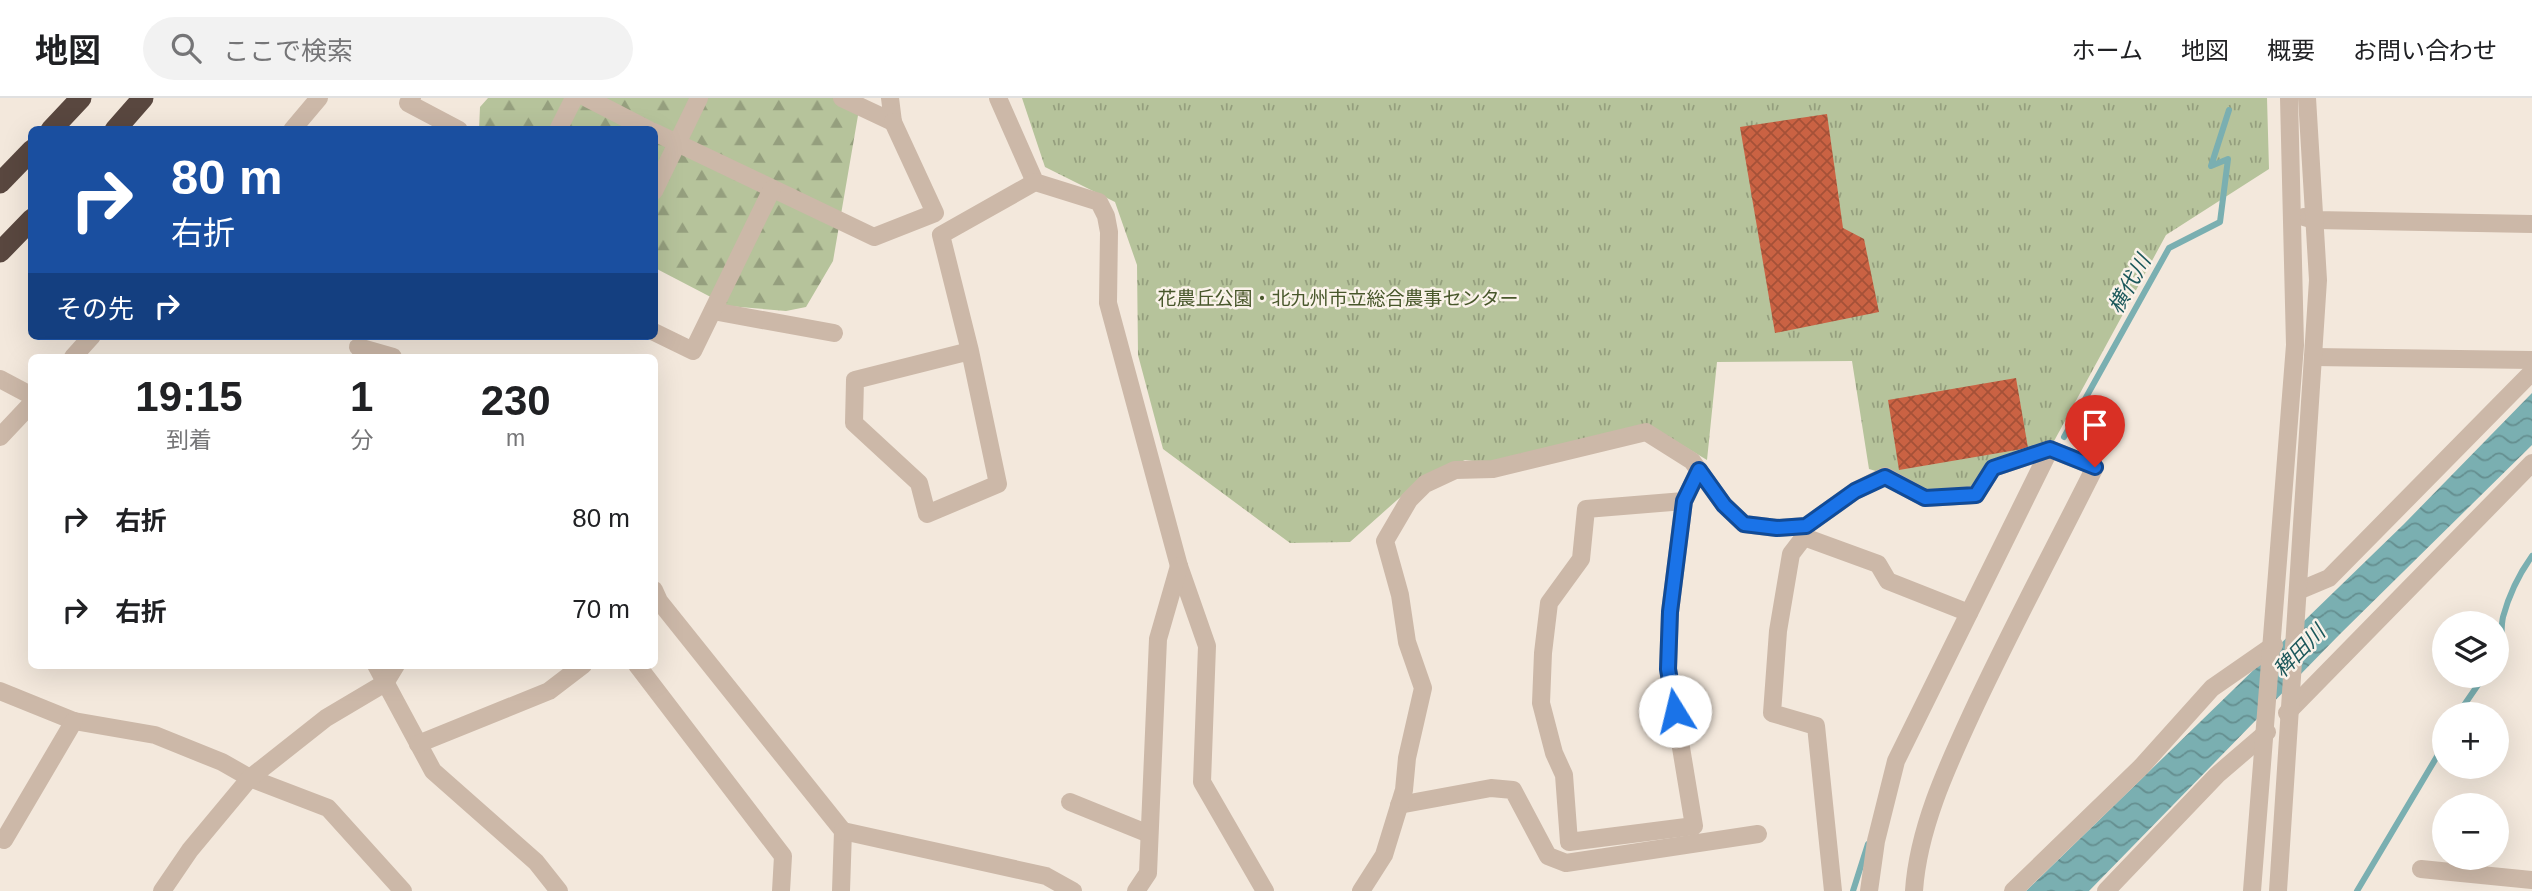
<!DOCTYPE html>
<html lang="ja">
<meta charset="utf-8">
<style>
:root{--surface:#fff;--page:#f2f2f2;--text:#202124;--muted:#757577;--line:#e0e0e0}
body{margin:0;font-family:Arial,"Noto Sans JP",sans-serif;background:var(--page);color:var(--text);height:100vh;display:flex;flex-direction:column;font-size:26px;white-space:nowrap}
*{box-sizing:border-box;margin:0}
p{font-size:23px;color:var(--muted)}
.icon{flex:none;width:38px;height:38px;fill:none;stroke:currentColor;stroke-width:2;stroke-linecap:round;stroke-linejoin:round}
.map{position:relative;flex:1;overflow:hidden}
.side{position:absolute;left:28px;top:256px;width:630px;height:315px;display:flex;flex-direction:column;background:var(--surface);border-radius:10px;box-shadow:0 7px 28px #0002}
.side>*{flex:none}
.guide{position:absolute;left:28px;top:28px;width:630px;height:214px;border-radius:10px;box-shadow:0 7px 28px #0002;background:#1a4fa0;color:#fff;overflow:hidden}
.controls{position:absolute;left:2432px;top:513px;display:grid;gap:14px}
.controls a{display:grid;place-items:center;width:77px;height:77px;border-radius:50%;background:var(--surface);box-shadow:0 7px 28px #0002;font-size:35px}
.pin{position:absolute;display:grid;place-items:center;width:60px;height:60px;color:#fff;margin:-72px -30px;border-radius:50% 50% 50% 0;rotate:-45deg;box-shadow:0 0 7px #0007}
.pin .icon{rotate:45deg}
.me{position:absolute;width:77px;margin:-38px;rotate:351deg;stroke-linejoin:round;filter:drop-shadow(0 0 5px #0008)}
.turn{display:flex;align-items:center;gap:24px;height:147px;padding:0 28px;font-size:32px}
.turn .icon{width:91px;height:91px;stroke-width:2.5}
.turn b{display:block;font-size:49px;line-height:60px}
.then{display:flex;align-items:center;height:66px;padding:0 28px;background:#0003;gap:14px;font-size:26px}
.eta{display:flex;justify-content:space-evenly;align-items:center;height:119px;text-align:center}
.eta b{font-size:42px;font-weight:600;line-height:49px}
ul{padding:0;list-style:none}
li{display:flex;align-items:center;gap:21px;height:91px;padding:0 28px}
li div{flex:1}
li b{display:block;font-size:26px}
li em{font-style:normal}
header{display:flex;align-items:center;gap:42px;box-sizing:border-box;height:98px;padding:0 35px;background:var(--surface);border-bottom:2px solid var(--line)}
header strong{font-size:33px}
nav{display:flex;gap:38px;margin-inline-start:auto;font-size:24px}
.search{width:490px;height:63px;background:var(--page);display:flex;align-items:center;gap:18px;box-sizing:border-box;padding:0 24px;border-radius:38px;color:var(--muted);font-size:26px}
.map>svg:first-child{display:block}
</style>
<header>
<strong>地図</strong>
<div class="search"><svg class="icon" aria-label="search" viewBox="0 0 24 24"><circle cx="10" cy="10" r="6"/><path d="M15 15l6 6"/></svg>ここで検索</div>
<nav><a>ホーム</a><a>地図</a><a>概要</a><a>お問い合わせ</a></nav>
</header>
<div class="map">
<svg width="2532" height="793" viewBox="0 0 2532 793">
<defs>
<pattern id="forest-firs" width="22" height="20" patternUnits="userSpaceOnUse" patternTransform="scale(1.75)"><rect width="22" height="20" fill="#b6c39b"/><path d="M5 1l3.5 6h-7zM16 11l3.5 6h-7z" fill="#959f7e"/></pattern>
<pattern id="park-tufts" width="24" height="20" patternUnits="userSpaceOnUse" patternTransform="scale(1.75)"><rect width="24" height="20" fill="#b6c39b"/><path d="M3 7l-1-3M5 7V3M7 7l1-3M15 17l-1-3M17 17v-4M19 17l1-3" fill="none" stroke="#959f7e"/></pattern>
<pattern id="water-waves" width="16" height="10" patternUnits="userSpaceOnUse" patternTransform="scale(1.75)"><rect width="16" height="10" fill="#7aafb1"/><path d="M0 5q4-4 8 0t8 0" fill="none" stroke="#658f90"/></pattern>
<pattern id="building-cross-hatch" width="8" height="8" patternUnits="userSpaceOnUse" patternTransform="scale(1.75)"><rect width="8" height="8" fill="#ca6243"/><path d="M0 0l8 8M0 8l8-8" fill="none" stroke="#a55138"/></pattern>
</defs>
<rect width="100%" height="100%" fill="#f3e8dc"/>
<path fill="url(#forest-firs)" d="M488 0H861L833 163 806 209 786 213 728 208 655 170 654 32H479L480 9Z"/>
<path fill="url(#park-tufts)" d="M1022 0H2267L2269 71 2166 137 2053 345 1975 390 1928 395 1910 383 1869 371 1852 263 1717 264 1707 362 1652 329 1499 366 1465 362 1415 386 1350 444 1290 445 1163 351 1138 257 1137 167 1115 104 1045 69Z"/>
<path fill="url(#water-waves)" d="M2532 295V347L2340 536 2089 793H2026L2404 426Z"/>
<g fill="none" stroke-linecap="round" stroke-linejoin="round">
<g stroke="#7aafb1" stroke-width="6">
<path d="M2064 339 2169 150 2220 124 2228 61 2211 68 2229 12"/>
<path d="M2497 558C2504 544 2500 532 2503 519 2509 497 2519 476 2532 458"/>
<path d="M2458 616 2484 578"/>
<path d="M1853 793 1868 746"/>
<path d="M2357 793 2445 645"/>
</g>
</g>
<g fill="url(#building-cross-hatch)">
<path d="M1827 16 1843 130 1864 141 1879 214 1775 235 1740 29Z"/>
<path d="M2016 280 2028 350 1899 372 1888 302Z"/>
</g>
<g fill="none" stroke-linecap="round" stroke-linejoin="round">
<g stroke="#ccb8a8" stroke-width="18">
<path d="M412 0 408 5 459 32"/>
<path d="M587 0 649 32"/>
<path d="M842 0 893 24 890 0"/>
<path d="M998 0 1035 84 1099 104 1106 118 1109 134 1108 205 1179 468 1207 548 1202 684 1265 793"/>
<path d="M292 32 319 0"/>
<path d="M558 32 574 0"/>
<path d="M654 34 874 139 935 115 893 24"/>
<path d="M654 93 699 0"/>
<path d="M2304 119 2315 122 2532 126"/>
<path d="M713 213 834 235"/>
<path d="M654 234 693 253 772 91"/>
<path d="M358 249 393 259"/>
<path d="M970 253 998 386 927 416 919 385 854 325 855 282 970 253 941 137 1035 84"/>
<path d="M73 259 92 238"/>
<path d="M2313 259 2532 262"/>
<path d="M0 281 32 298"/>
<path d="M0 339 32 305"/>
<path d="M1684 403 1670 514 1668 571 1694 728 1569 744 1564 677 1554 655 1541 605 1543 555 1549 505 1581 461 1586 411 1684 403 1699 372"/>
<path d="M1806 429 1804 439 1878 466 1888 483 1969 515"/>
<path d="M1804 439 1791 456 1778 533 1772 615 1816 628 1833 793"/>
<path d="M654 492 659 503 843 733 841 793"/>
<path d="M2298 493 2329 480 2532 274"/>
<path d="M376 567 433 673 536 764 559 793"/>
<path d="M637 567 783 758 781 793"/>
<path d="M0 593 74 623 155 637 222 664 250 680 328 710 403 793"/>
<path d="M2287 615 2532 365"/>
<path d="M418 646 549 593 583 567"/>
<path d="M1070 704 1149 736"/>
<path d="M1399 707 1491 690 1513 692 1548 758 1566 765 1758 736"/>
<path d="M843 733 1046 778 1073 793"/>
<path d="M4 742 74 623"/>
<path d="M2421 771 2532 782"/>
<path d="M162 793 190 752 250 680 326 620 385 585 396 567"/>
<path d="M1136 793 1148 775 1158 541 1179 468"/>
<path d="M1361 793 1384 757 1404 692 1407 660 1423 590 1407 544 1400 497 1385 443 1409 402 1425 386 1455 372 1493 371 1646 334 1692 363 1724 407 1744 426 1777 430 1806 428 1855 393 1885 378 1925 400 1976 397 1993 370 2050 351"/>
<path d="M1869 793 1876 743 1896 663 2050 351 2095 369C2054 451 2010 533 1971 617 1946 671 1918 732 1914 793"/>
<path d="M2013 793 2141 669 2212 590 2274 547"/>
<path d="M2106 793 2217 677 2267 634"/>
<path d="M2252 793 2295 247 2289 0"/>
<path d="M2278 793 2318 182 2307 0"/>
</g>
<g stroke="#59473f" stroke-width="21">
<path d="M51 32 81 0"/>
<path d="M115 32 143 0"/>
<path d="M0 85 32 52"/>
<path d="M0 154 32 121"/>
</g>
</g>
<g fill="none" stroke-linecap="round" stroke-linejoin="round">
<defs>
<path id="route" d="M1675 613 1668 571 1670 514 1684 403 1699 372 1724 407 1744 426 1777 430 1806 428 1855 393 1885 379 1925 400 1976 397 1993 370 2050 351 2095 369"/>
</defs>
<use href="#route" stroke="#114b97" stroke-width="18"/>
<use href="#route" stroke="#1a73e8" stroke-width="12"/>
</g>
<g text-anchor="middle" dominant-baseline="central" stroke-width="5" stroke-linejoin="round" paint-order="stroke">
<g font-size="19" fill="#48572b" stroke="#faf2e9">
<text x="1338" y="200">花農丘公園・北九州市立総合農事センター</text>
</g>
<g font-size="21" font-style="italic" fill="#1c585b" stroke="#faf2e9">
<text transform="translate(2129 186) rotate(-61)">横代川</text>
<text transform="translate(2299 553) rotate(-46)">稗田川</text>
</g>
</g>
</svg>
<div class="controls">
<a><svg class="icon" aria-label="layers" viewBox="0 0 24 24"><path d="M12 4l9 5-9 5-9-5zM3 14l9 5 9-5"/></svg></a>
<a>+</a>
<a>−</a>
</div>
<div class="pin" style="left:2095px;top:369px;background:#d93025"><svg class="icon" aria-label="arrive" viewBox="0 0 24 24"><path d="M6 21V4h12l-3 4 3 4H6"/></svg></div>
<svg class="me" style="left:1675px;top:613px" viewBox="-20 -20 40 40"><circle r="19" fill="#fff"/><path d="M0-13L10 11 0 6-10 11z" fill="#1a73e8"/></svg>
<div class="guide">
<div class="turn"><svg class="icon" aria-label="right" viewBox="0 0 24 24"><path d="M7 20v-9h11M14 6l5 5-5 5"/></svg><div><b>80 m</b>右折</div></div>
<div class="then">その先<svg class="icon" aria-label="right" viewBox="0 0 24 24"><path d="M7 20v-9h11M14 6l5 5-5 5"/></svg></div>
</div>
<section class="side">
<div class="eta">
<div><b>19:15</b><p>到着</p></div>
<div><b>1</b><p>分</p></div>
<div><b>230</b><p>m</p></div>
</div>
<ul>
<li><svg class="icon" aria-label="right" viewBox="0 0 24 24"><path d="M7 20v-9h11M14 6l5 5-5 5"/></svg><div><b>右折</b></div><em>80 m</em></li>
<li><svg class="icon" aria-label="right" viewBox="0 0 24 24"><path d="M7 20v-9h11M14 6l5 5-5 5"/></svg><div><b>右折</b></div><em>70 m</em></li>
</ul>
</section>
</div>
